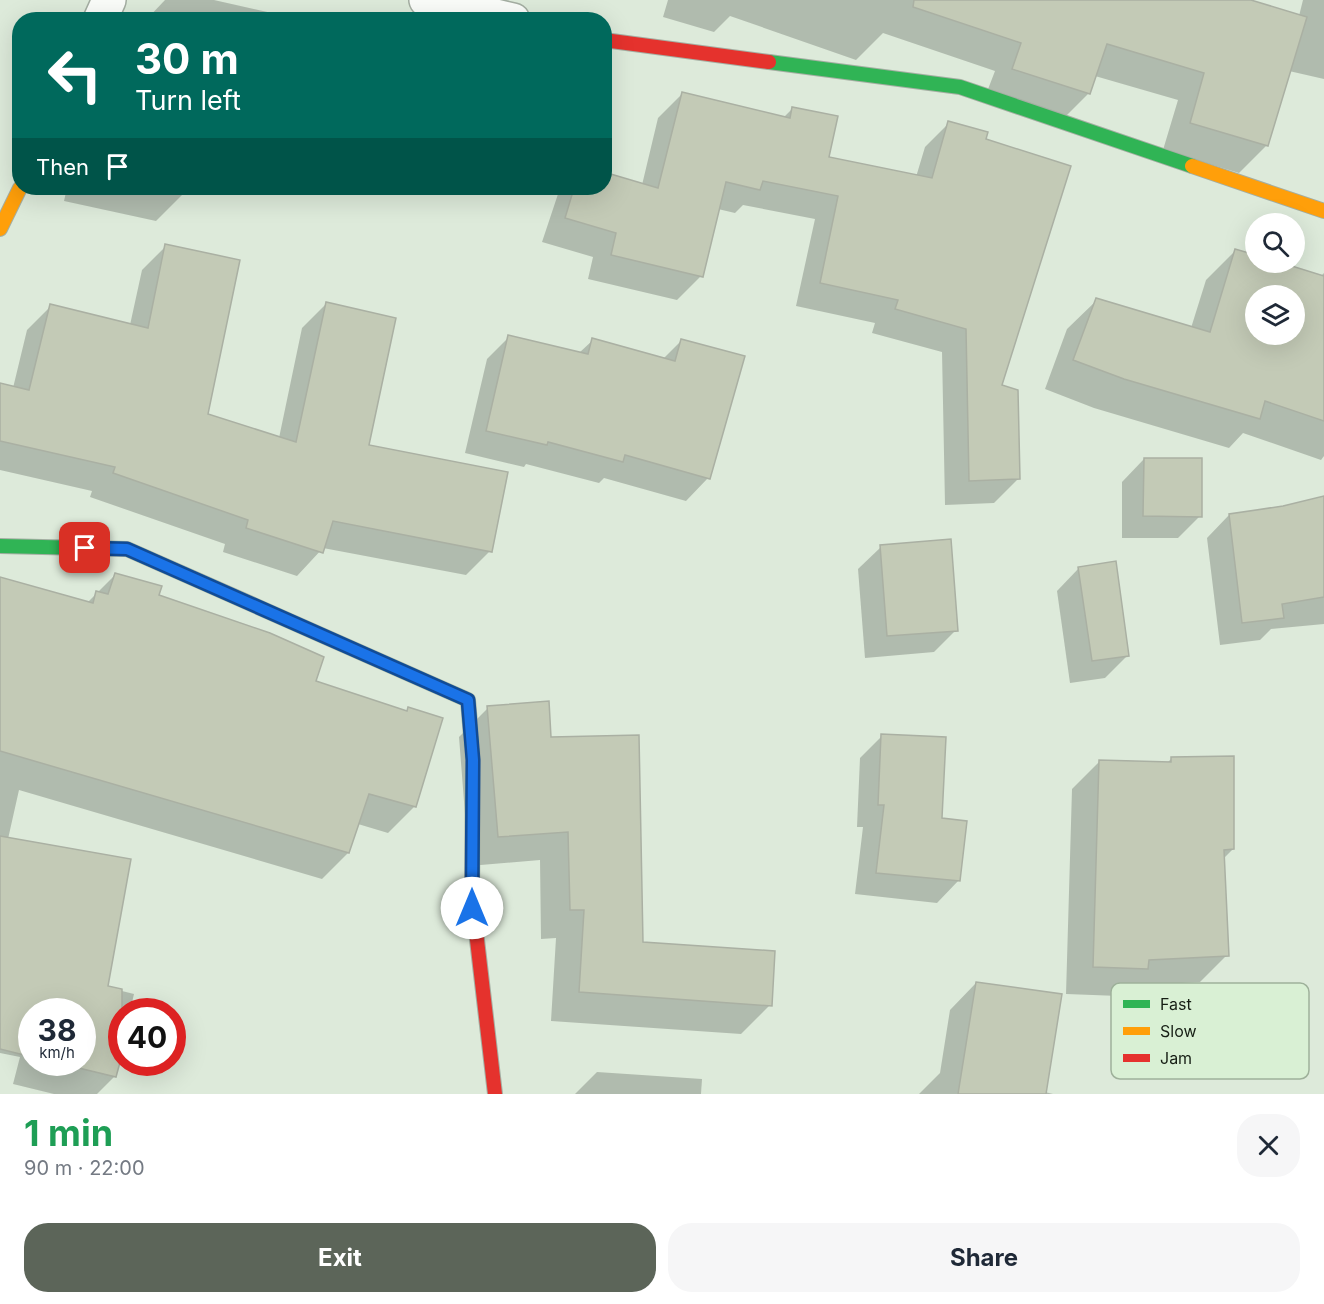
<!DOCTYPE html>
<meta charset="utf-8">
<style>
:root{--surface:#fff;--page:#f6f6f7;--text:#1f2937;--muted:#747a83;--accent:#5c6559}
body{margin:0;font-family:Inter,sans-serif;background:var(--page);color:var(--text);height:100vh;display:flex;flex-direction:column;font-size:22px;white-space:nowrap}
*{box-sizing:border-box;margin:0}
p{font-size:20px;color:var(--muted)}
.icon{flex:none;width:33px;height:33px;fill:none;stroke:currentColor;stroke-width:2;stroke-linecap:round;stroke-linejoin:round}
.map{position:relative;height:1094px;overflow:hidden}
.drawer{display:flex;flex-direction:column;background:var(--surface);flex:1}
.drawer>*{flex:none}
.banner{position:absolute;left:12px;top:12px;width:600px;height:183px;border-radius:24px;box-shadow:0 6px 24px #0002;background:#00695c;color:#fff;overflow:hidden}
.buttons{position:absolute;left:1245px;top:213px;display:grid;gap:12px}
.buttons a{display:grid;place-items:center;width:60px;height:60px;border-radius:50%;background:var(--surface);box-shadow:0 6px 24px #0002;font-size:30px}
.speed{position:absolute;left:18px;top:998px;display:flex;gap:12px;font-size:30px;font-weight:700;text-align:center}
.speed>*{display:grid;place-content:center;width:78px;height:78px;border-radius:50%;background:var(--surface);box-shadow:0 6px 24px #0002;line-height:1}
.speed small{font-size:15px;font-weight:400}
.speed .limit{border:9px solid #d22;background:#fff;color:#111}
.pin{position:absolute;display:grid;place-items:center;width:51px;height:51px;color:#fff;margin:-26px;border-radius:12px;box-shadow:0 3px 9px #0006}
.me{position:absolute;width:66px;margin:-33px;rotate:0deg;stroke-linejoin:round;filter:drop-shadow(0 0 4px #0008)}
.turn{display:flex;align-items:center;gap:21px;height:126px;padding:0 24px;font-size:27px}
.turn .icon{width:78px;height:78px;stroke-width:2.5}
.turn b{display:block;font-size:42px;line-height:51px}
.then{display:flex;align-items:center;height:57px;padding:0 24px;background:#0003;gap:12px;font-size:22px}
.round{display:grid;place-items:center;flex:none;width:63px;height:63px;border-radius:24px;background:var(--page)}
.overview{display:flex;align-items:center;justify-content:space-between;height:102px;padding:0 24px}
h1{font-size:36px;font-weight:700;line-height:45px;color:#1e9e55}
.cta{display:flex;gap:12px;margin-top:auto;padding:12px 24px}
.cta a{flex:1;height:69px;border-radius:24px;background:var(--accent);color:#fff;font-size:24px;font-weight:700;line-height:69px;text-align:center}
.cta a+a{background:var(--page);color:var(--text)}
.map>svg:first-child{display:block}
</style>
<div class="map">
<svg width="1324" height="1094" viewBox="0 0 1324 1094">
<rect width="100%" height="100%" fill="#ddeada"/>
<g fill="#0003" fill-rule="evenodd">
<path d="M165 0H214L303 20H146Z"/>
<path d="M668 0H1246L1299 16 1303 0H1324V79L1289 71 1267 145 1239 173 1163 150 1178 100 1095 76 1089 93 1061 121 985 97 995 71 883 33 856 60 730 16 714 32 663 17Z"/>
<path d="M682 94 783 118 793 108 828 159 916 177 925 147 949 123 984 140 1000 386 1018 479 994 503 945 505 942 352 872 333 875 323 796 306 815 219 743 205 735 213 718 209 701 276 677 300 588 279 593 257 542 242 560 188 642 185 658 118Z"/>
<path d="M67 188H185L183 194 156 221 64 201Z"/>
<path d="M166 246 206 415 279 438 302 328 326 304 367 446 490 551 466 575 323 548 297 576 223 552 225 544 90 497 92 491 0 470V385L13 388 27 330 51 306 130 325 142 270Z"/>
<path d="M1235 251 1256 262 1321 276 1324 273V456L1321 460 1243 433 1229 448 1094 408 1045 389 1067 329 1097 300 1191 328 1206 280ZM1256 296H1294V334H1256Z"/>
<path d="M509 337 579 353 593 340 663 359 682 340 708 478 686 501 604 478 599 483 526 464 524 467 465 453 487 359Z"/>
<path d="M1144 459 1200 516 1178 538H1122V482Z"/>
<path d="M1324 502V624L1271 629 1260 640 1220 645 1207 538 1229 515Z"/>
<path d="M881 547 956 630 934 652 865 658 858 569Z"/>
<path d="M1079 568 1127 656 1105 678 1070 683 1057 591Z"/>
<path d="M115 575 314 682 405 712 408 709 441 719 414 807 388 833 358 824 348 853 322 879 19 790 8 839 106 987 134 994 130 1011H122L115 1076 97 1094H54L13 1084 20 1057 0 1053V579L87 603ZM32 1011H82V1062H32Z"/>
<path d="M488 708 550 738 642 943 770 1005 741 1034 551 1021 556 938 541 939 540 860 469 866 459 737Z"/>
<path d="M882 736 941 820 959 880 937 903 855 894 863 827H857L860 758Z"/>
<path d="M1172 758 1233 849 1223 859 1227 955 1200 982 1129 986 1119 996 1066 994 1072 789 1099 762 1166 764Z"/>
<path d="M976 983 1045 1092 1053 1094H919L940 1073 950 1010Z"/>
<path d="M597 1072 702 1079 701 1094H575Z"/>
</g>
<g fill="#c3cab6" stroke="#aab0a3" stroke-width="1.5" fill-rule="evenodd">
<path d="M914 0H1251L1307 17 1268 146 1190 123 1204 73 1107 44 1090 94 1012 69 1021 43 913 7Z"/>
<path d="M682 92 790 118 792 107 838 116 829 157 932 178 948 121 988 132 986 139 1071 166 1002 385 1018 390 1020 479 969 481 966 329 895 309 898 300 820 283 838 196 763 181 760 190 726 182 703 277 611 255 616 233 565 218 574 188H604V172L658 188Z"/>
<path d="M165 244 240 260 208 414 296 442 326 302 396 318 369 445 508 472 492 552 333 521 323 553 246 528 248 520 113 473 115 467 0 441V383L29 390 50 304 148 328Z"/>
<path d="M1235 249 1256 255V262H1279L1324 276V421L1265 401 1260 419 1124 379 1073 360 1096 298 1210 332ZM1256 296H1294V334H1256Z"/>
<path d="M508 335 588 354 592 338 675 361 681 339 745 356 710 479 625 455 623 462 548 442 547 445 486 431Z"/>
<path d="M1144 458H1202V517L1143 516Z"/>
<path d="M1324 496V597L1282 604 1284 618 1242 623 1229 514 1283 506Z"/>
<path d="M951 539 958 631 887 636 880 545Z"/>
<path d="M1116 561 1129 656 1092 661 1078 567Z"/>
<path d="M115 573 162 586 159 595 270 633 324 657 316 681 407 711 408 707 443 718 416 807 369 794 349 853 0 751V577L93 603 96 591 108 594Z"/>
<path d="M549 701 551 737 639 735 643 942 775 951 772 1006 579 992 584 910H570L568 832 498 837 487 706Z"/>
<path d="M881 734 946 737 942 818 967 821 960 881 876 873 884 805H878Z"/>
<path d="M1234 756V849L1224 850 1229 956 1149 960 1148 969 1093 967 1099 760 1171 762V757Z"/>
<path d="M0 836 131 859 108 986 122 989V1055L116 1077 54 1062H82V1011H32V1057L0 1049Z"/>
<path d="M976 982 1062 994 1046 1094H958Z"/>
</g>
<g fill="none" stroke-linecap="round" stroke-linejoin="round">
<defs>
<g id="street">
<path d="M426 0 513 20"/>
<path d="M100 20 109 0"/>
</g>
<g id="fast">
<path d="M769 62 960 87 1192 166"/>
<path d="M0 546 127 549 468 700 473 760 472 897"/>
</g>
<g id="slow">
<path d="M1192 166 1324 211"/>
<path d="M0 229 20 188"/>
</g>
<g id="jam">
<path d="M604 40 769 62"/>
<path d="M472 897 495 1094"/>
</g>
</defs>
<use href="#street" stroke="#a4aea2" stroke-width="36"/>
<use href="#fast" stroke="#a4aea2" stroke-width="16"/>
<use href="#slow" stroke="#a4aea2" stroke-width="16"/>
<use href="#jam" stroke="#a4aea2" stroke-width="16"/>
<use href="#street" stroke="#fafcf9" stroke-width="33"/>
<use href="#fast" stroke="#30b455" stroke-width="14"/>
<use href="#slow" stroke="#ff9f0a" stroke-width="14"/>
<use href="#jam" stroke="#e5322d" stroke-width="14"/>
</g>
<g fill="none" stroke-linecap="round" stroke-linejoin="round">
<defs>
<path id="route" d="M85 548 127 549 468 700 473 760 472 908"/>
</defs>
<use href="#route" stroke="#114b97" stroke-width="15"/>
<use href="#route" stroke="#1a73e8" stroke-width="10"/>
</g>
<rect x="1111" y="983" width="198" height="96" rx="9" fill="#d9f0d4" stroke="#9eb19a" stroke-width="1.5"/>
<rect x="1123" y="1000" width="27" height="8" fill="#30b455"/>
<rect x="1123" y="1027" width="27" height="8" fill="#ff9f0a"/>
<rect x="1123" y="1054" width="27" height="8" fill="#e5322d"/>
<g font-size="16" fill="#161e14">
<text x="1160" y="1010">Fast</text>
<text x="1160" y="1037">Slow</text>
<text x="1160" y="1064">Jam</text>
</g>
</svg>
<div class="buttons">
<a><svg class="icon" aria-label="search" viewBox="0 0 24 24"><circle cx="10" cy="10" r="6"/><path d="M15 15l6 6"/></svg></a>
<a><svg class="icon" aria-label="layers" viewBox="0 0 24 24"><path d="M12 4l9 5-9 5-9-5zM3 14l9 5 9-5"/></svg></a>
</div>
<div class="speed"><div>38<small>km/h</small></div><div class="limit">40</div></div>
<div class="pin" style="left:85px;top:548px;background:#d93025"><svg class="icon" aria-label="arrive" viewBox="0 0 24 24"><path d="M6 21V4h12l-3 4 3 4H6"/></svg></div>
<svg class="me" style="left:472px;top:908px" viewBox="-20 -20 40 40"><circle r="19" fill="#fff"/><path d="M0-13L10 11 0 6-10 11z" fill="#1a73e8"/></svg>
<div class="banner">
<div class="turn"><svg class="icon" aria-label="left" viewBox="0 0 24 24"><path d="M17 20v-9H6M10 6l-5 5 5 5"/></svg><div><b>30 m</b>Turn left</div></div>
<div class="then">Then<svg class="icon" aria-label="arrive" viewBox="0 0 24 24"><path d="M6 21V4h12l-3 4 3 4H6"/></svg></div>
</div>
</div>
<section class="drawer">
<div class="overview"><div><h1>1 min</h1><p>90 m · 22:00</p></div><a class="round"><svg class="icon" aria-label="close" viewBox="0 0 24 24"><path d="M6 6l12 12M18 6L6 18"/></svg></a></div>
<div class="cta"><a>Exit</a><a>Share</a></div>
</section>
